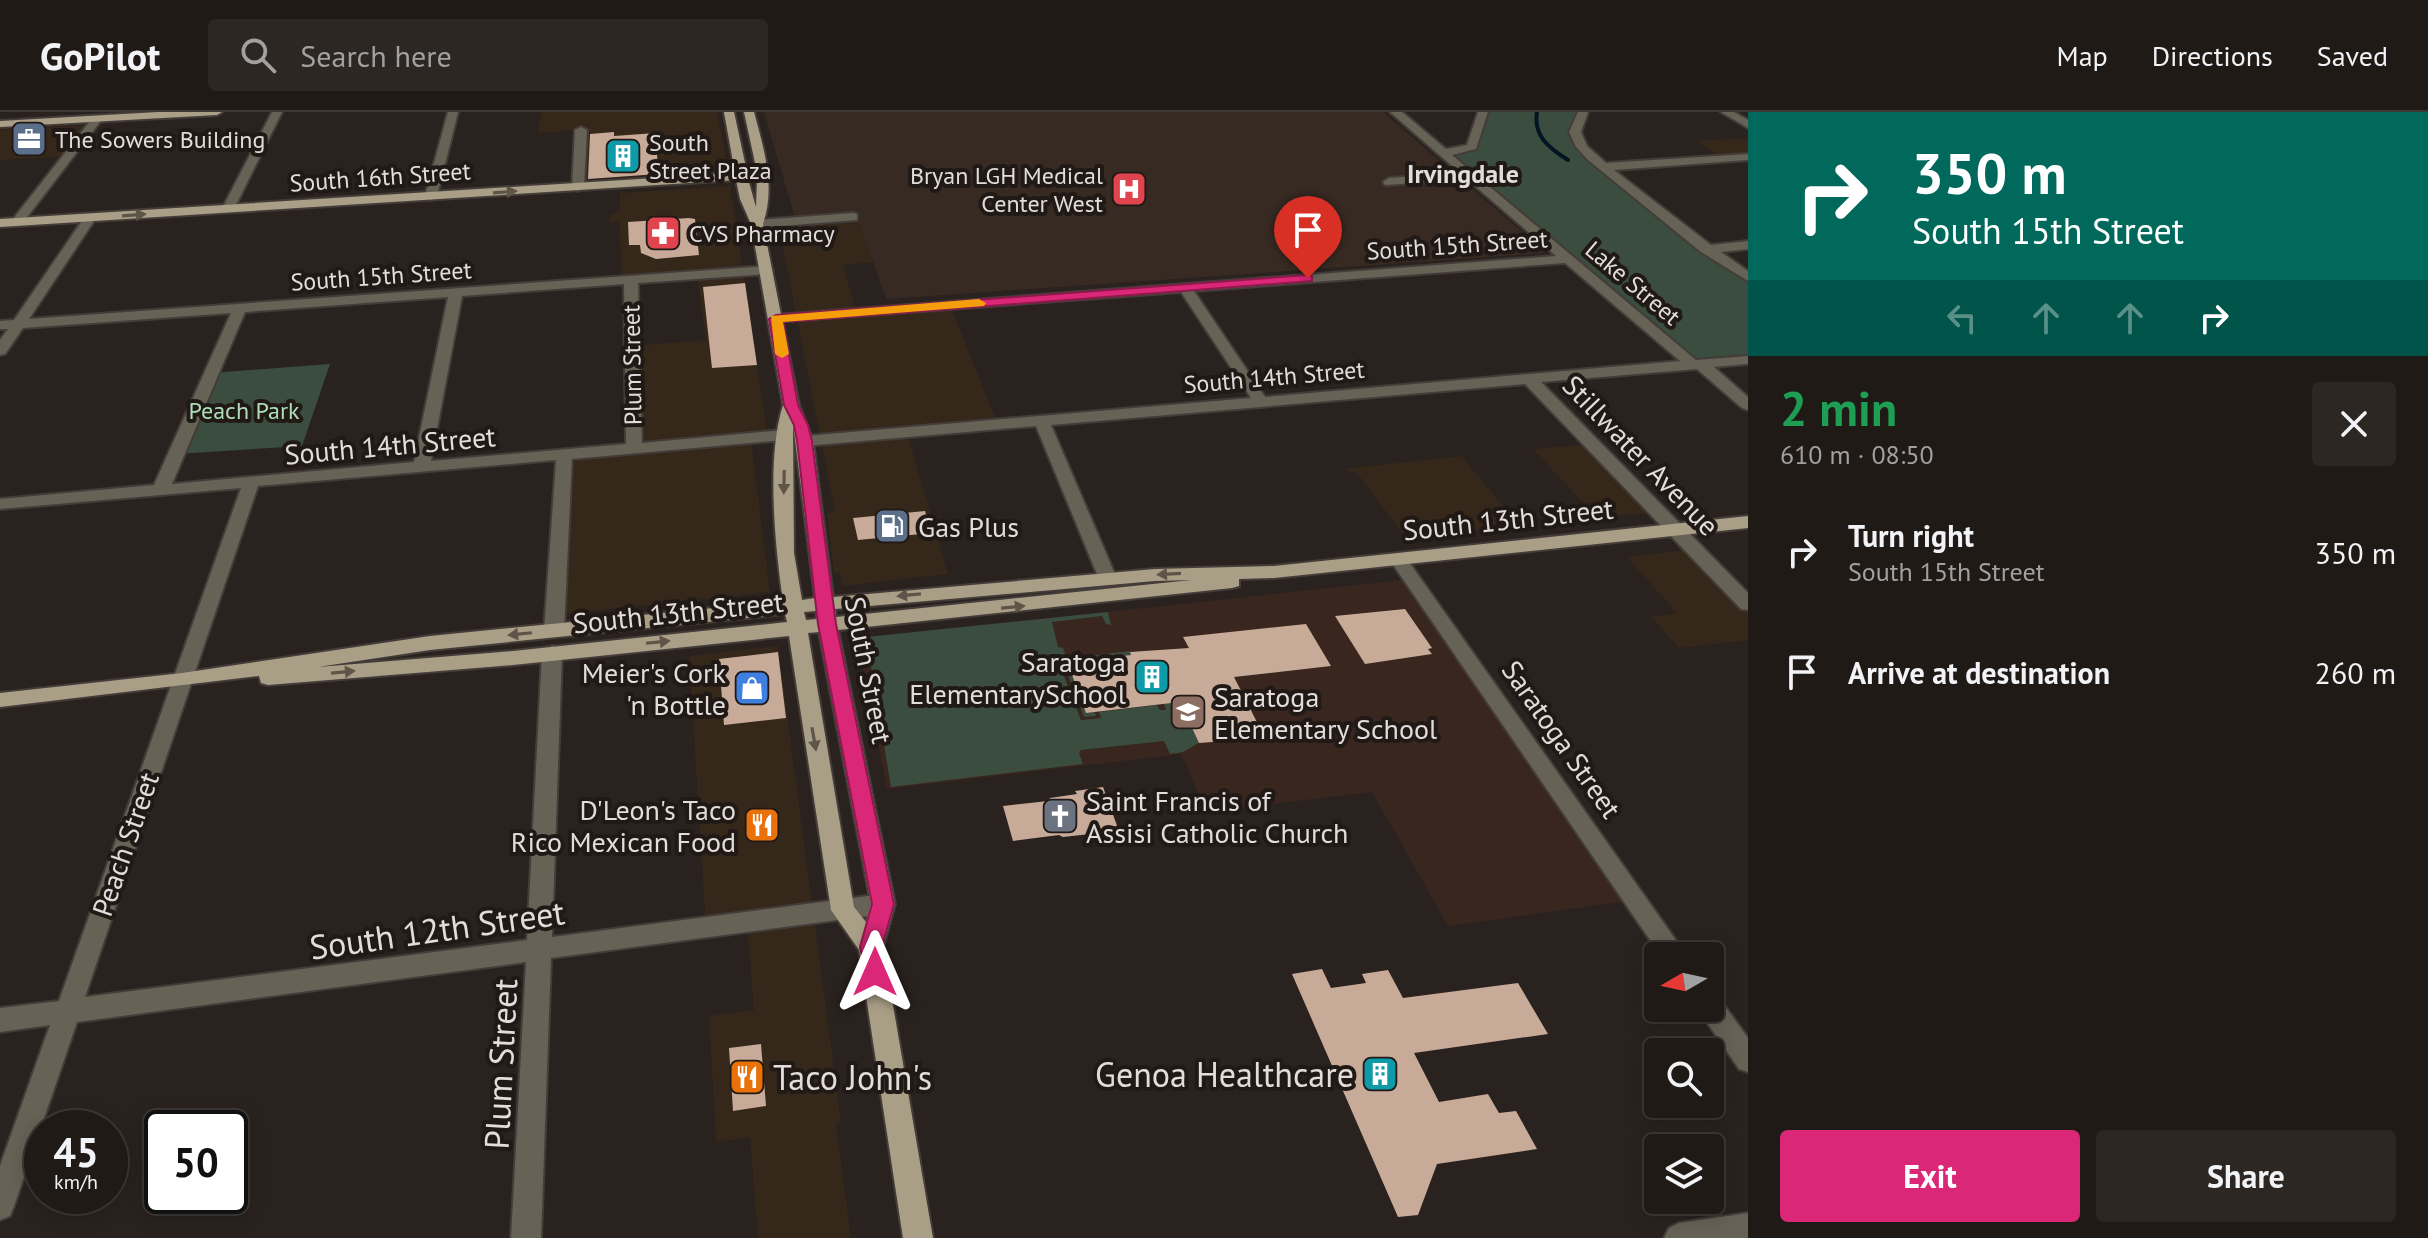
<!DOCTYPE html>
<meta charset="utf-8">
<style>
:root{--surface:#201a16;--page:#2d2723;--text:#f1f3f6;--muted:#a2a1a1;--line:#3d3835;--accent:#db2777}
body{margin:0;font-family:"PT Sans",sans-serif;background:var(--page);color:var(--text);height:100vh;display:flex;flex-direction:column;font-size:30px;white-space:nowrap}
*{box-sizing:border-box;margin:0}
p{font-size:26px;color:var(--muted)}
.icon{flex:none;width:44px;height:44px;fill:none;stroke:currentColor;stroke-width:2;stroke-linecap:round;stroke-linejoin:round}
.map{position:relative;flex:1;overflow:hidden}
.panel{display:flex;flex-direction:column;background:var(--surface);width:680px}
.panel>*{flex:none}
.guide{background:#00695c;color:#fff;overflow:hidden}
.needle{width:52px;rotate:261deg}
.controls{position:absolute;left:1644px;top:830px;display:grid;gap:16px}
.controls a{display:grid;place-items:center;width:80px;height:80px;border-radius:8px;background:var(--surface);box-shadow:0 4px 20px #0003,0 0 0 2px var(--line);font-size:40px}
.speed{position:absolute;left:24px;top:998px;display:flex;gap:16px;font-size:40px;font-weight:700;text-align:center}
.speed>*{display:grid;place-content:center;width:104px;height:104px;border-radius:50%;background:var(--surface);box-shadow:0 4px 20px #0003,0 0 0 2px var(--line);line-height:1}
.speed small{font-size:20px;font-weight:400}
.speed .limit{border:4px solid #111;border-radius:12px;background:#fff;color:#111}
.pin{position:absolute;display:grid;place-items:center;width:68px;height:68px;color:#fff;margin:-82px -34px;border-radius:50% 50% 50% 0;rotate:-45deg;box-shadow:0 0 8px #0007}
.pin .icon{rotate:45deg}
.me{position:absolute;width:88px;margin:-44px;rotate:0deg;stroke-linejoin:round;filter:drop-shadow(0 0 6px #0008)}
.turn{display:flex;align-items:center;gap:28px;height:168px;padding:0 32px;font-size:36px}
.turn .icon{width:104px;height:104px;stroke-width:2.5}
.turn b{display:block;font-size:56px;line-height:68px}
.lanes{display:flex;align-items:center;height:76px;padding:0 32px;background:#0003;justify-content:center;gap:40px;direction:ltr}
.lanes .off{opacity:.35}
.round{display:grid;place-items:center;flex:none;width:84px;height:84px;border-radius:8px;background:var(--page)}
.overview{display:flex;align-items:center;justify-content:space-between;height:136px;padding:0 32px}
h1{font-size:48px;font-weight:800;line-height:60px;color:#1e9e55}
.cta{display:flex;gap:16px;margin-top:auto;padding:16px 32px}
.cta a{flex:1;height:92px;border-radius:8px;background:var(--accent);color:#fff;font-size:32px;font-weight:800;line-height:92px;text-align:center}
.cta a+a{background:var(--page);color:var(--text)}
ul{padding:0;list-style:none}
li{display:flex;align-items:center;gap:24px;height:120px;padding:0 32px}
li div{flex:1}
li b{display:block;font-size:30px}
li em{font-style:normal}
header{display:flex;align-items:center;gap:48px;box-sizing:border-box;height:112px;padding:0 40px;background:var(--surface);border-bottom:2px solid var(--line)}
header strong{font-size:38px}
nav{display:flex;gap:44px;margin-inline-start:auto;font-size:28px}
.search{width:560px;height:72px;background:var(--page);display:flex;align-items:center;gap:20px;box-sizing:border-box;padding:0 28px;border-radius:8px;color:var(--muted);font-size:30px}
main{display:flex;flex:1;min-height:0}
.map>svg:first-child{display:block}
</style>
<header>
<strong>GoPilot</strong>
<div class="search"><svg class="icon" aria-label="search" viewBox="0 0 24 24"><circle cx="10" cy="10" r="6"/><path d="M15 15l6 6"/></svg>Search here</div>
<nav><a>Map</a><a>Directions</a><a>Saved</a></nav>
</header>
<main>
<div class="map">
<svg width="1748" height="1126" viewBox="0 0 1748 1126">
<rect width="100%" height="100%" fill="#2a221e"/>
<g fill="#35281b">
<path d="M541 0H717L728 58 579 68 581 18 538 21Z"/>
<path d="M93 13 69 44 0 48V18Z"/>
<path d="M1748 26V45L1724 47 1697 29Z"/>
<path d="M730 74 768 325 751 327 770 480 555 503 564 344 634 338 632 234 706 228 697 164 621 169 620 109 610 111V103L620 100V81Z"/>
<path d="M857 105 873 150 843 153 857 201 950 193 998 313 907 321 948 462 843 474 840 461H834L827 402 835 400 778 110Z"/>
<path d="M1591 332 1657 400 1597 406 1533 337Z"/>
<path d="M1461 344 1520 414 1406 426 1361 366 1355 361 1342 357Z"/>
<path d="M1694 437 1748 492V528L1679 536 1651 505 1677 501 1627 445Z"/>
<path d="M778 534 841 1010 836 1012 851 1126H758L750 1025 716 1030 709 904 754 898 747 811 706 815 689 544Z"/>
</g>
<path fill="#372a22" d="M764 0H1383L1547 141 886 187 856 102 795 106Z"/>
<path fill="#38261f" d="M1412 467 1635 788 1448 814 1372 680 1207 700 1181 642 887 677 857 527Z"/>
<g fill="#3b4d3e">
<path d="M1483 0H1583L1579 30 1748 165V248L1693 253 1443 41 1466 38Z"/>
<path d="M330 252 302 334 176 342 211 261Z"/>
<path d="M1108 500 1111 513 1106 512 1102 504 1052 510 1058 535 1063 536 1066 544 1057 546 1081 608 1101 606 1099 600 1157 593 1160 598H1166L1164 592 1179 587 1199 631 1183 640 1170 642 1164 629 1081 638 1079 641 1083 652 891 675 866 525Z"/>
<path d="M1130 539 1131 543 1122 544 1127 557 1072 563 1086 601 1095 600 1096 604 1084 605 1062 547Z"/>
</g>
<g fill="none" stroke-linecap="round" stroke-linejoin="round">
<path stroke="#011524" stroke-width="4" d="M1537 0C1533 24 1549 36 1568 48"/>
</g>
<g fill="#c8aa99">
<path d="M614 20V24L656 21 658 62 588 67 590 22Z"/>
<path d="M689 106 695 107 699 143 656 147 641 141 640 133H629L628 110Z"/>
<path d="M745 171 757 253 712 256 703 175Z"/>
<path d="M925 399 932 421 858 428 853 406Z"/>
<path d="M1405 497 1432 536 1428 537 1432 542 1365 552 1335 504Z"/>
<path d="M1306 512 1331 554 1234 565 1265 626 1199 631 1180 590 1086 601 1072 563 1127 557 1122 544 1131 543 1130 540 1189 536 1183 525Z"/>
<path d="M778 540 786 606 724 613 719 547Z"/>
<path d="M1103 675 1120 722 1091 726 1090 722 1063 725 1059 723 1013 729 1003 694 1048 689 1050 686 1077 682 1075 679Z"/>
<path d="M1322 857 1331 876 1366 871 1362 862 1388 858 1403 886 1518 871 1548 922 1414 941 1439 990 1488 982 1499 1001 1516 999 1537 1037 1437 1052 1418 1103 1398 1105 1292 862Z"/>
<path d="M761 932 766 994 733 999 729 936Z"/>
</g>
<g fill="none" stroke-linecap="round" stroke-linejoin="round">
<defs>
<g id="minor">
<path d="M272 0H282L234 97 224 100 222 97Z"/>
<path d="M448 0H458L437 84 431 88 425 84Z"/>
<path d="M1390 0H1402L1446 37 1467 33 1478 0H1488L1476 37 1452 43 1696 248 1748 244V252L1714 255 1748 285V298L1742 296 1697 257 1541 270 1748 481V498L1741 497 1525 272 1051 313 1117 467 1108 473 1099 467 1036 314 805 334 797 329 805 324 1251 286 1181 180 771 210 769 207 776 203 1556 144 1468 68 1385 73 1383 70 1389 66 1460 61ZM1565 151 1680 249 1265 285 1194 179Z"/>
<path d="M1578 0H1588L1581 20 1587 34 1606 51 1748 42V48L1614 58 1711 133 1748 129V137L1721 140 1748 159V169L1701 140 1588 48 1576 35 1569 20Z"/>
<path d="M1721 0H1734L1748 8V16Z"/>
<path d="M94 4 103 6 21 113H13V107Z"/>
<path d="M581 15 587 18 584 75 578 79 572 75 575 18Z"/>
<path d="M853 101 857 102V108L757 116 751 112 757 108Z"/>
<path d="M90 102 96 106 29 207 766 154 773 158 766 162 638 171 642 331 783 318 791 323 783 328 572 347 564 519 561 524H547L544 519 556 348 258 374 85 885 527 828 542 541 552 534 559 536 562 541 552 825 883 782 891 785 895 792 891 799 883 802 551 846 541 1126H511L526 850 77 910 14 1094 10 1104 0 1108V1054L50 913 0 920V896L59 889 241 376 0 397V387L154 373 231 201 23 216 5 242 0 243V228L8 217H0V209L14 208 86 103ZM624 172 626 332 431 349 462 184ZM448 185 414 350 172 372 245 200Z"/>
<path d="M1398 441 1404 443 1687 844H1661L1392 451 1389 447Z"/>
<path d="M1710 882 1719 886 1748 926V960L1739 957 1701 902 1698 896H1710Z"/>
<path d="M1748 1101V1126H1664L1669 1116 1679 1111Z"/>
</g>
<g id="major">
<path d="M158 0H222L217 3 0 15V9Z"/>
<path d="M724 0H734L747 60H757L744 0H754C764 38 776 74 763 112L799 293 813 329 833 485 1155 457 1274 454 1748 404V416L1274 466 1239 467V474L1232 476 838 518 895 792 883 835 933 1126H903L859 838 831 798 789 524 513 553 268 573 261 571 259 564 0 595V581L182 561 430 524 783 489C775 434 766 346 783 293L751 112 740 87 736 68 0 115V107L735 61ZM748 67H757L756 95ZM793 312 815 486 802 488 794 441ZM1191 468 836 505 835 497 1155 469ZM816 499 817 507 806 508 804 500ZM785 502 787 510 513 539 318 555 430 538ZM819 520 871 792 866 810 854 795 808 521Z"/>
</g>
</defs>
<use href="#minor" stroke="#443c38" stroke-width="4"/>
<use href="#major" stroke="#443c38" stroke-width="4"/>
<use href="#minor" fill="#666256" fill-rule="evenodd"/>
<use href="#major" fill="#a99f87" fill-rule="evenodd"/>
</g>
<defs><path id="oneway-solid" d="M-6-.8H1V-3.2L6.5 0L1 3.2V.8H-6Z" transform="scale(2)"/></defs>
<g fill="#5e5548">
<use href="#oneway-solid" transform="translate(505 80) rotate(-4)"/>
<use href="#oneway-solid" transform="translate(134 103) rotate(-4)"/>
<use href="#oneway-solid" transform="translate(784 370) rotate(91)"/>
<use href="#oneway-solid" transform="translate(1169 462) rotate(177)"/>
<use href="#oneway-solid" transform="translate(909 483) rotate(175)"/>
<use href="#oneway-solid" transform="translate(1013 495) rotate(-5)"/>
<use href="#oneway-solid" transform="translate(520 522) rotate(174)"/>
<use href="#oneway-solid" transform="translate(658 530) rotate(-6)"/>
<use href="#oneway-solid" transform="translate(343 560) rotate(-5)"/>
<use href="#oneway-solid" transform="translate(814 627) rotate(80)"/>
</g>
<path fill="#db2777" stroke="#8e194d" stroke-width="2" d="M1308 163 1312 164V169L783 210 798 293 808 313 812 329 836 512 894 792 882 835 886 860 883 867 875 870 867 867 860 835 872 792 818 512 797 329 794 313 784 293 769 207 776 203Z"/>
<path fill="#f59e0b" d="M979 187 986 191 984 194 783 210 789 242 782 246 775 242 771 204Z"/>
<defs>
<symbol id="office-square" viewBox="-11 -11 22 22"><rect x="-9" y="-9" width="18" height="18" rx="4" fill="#5c6f8a" stroke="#201915"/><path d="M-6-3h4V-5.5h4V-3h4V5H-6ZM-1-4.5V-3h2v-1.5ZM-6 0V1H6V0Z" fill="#fff"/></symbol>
<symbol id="building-square" viewBox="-11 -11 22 22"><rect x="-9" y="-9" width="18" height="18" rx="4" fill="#0f9aa8" stroke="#201915"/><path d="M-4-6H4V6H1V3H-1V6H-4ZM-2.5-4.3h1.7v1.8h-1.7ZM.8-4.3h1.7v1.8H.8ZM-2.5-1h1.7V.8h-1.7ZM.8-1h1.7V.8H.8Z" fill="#fff"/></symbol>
<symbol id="hospital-square" viewBox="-11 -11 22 22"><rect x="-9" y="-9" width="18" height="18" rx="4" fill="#e0444e" stroke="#201915"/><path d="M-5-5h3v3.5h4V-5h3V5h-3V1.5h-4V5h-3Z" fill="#fff"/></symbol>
<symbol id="pharmacy-square" viewBox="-11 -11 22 22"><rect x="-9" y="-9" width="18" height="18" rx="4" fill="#e0444e" stroke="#201915"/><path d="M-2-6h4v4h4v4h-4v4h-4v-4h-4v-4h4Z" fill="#fff"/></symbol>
<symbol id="fuel-square" viewBox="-11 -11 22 22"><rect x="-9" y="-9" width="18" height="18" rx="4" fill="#5c6f8a" stroke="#201915"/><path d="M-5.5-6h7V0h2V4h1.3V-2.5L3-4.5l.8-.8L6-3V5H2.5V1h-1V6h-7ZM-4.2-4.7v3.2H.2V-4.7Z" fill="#fff"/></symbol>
<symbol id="shop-square" viewBox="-11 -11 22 22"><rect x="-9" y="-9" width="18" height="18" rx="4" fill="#3f7fe0" stroke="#201915"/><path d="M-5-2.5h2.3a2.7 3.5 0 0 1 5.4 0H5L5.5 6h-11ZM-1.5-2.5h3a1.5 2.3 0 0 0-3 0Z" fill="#fff"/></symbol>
<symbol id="school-square" viewBox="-11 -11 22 22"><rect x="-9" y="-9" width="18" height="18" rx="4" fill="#8d6e63" stroke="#201915"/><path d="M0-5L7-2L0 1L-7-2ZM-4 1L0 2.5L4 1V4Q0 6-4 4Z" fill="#fff"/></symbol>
<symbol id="church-square" viewBox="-11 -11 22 22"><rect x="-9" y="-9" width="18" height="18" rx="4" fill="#6b7280" stroke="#201915"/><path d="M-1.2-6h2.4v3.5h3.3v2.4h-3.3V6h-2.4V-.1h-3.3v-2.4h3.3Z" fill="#fff"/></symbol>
<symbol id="restaurant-square" viewBox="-11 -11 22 22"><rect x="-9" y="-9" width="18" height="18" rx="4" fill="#e8710a" stroke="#201915"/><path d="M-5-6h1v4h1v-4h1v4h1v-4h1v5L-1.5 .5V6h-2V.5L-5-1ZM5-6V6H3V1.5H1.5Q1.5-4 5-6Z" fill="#fff"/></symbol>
</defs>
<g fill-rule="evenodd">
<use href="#office-square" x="9" y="7" width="40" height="40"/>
<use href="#building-square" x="603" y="24" width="40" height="40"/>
<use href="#hospital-square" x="1109" y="57" width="40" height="40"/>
<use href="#pharmacy-square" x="643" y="101" width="40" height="40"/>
<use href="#fuel-square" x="872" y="394" width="40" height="40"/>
<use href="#building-square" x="1132" y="545" width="40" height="40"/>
<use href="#shop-square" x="732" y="556" width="40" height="40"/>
<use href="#school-square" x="1168" y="580" width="40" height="40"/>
<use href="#church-square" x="1040" y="684" width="40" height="40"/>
<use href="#restaurant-square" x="742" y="693" width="40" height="40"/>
<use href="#building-square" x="1360" y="942" width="40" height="40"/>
<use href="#restaurant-square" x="727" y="945" width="40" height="40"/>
</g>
<g text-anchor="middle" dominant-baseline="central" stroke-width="8" stroke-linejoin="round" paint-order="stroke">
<g font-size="24" fill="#e2dcda" stroke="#201915" text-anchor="start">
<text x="55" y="27">The Sowers Building</text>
<text x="649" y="30">South<tspan x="649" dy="28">Street Plaza</tspan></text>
<text x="1103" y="63" text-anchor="end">Bryan LGH Medical<tspan x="1103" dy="28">Center West</tspan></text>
<text x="689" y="121">CVS Pharmacy</text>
</g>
<g font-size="24" fill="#e2dcda" stroke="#201915">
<text transform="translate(380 65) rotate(-4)">South 16th Street</text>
<text transform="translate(1457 133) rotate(-4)">South 15th Street</text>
<text transform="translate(381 164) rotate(-4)">South 15th Street</text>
<text transform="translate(1633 171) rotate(40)">Lake Street</text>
<text transform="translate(632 253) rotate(-91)">Plum Street</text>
<text transform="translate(1274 265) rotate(-5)">South 14th Street</text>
</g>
<g font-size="24" fill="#afdeb8" stroke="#201915">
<text x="244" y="298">Peach Park</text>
</g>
<g font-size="26" font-weight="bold" fill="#e2dcda" stroke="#201915">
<text x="1463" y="61">Irvingdale</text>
</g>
<g font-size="28" fill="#e2dcda" stroke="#201915">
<text transform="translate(390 333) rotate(-5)">South 14th Street</text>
<text transform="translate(1641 343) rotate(46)">Stillwater Avenue</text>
<text transform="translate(1508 407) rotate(-6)">South 13th Street</text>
<text transform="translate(678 500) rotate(-6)">South 13th Street</text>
<text transform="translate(869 558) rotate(79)">South Street</text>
<text transform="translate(1562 627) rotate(55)">Saratoga Street</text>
<text transform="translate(125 732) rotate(-71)">Peach Street</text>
</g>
<g font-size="28" fill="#e2dcda" stroke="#201915" text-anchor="start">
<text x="918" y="414">Gas Plus</text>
<text x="1126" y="549" text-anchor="end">Saratoga<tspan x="1126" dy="32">ElementarySchool</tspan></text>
<text x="726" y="560" text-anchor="end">Meier's Cork<tspan x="726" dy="32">'n Bottle</tspan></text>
<text x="1214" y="584">Saratoga<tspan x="1214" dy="32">Elementary School</tspan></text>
<text x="1086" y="688">Saint Francis of<tspan x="1086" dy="32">Assisi Catholic Church</tspan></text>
<text x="736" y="697" text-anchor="end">D'Leon's Taco<tspan x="736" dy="32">Rico Mexican Food</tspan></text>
</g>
<g font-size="34" fill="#e2dcda" stroke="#201915">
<text transform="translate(437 817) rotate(-8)">South 12th Street</text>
<text transform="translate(500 952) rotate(-87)">Plum Street</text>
</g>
<g font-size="34" fill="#e2dcda" stroke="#201915" text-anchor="end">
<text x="1354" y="962">Genoa Healthcare</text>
<text x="773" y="965" text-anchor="start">Taco John's</text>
</g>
</g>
</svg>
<div class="controls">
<a><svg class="needle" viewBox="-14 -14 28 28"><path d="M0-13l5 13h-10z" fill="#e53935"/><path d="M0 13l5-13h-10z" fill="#a2a1a1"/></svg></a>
<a><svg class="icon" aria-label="search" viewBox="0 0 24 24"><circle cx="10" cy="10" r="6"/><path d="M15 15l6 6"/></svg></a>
<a><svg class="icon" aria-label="layers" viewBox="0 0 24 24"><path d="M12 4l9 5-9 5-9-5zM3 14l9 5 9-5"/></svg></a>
</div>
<div class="speed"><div>45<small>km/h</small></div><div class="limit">50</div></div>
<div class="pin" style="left:1308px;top:166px;background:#d93025"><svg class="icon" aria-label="arrive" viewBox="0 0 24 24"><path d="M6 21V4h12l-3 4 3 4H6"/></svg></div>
<svg class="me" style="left:875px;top:860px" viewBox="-20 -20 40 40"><path d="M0-17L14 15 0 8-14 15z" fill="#db2777" stroke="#fff" stroke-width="4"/></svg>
</div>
<section class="panel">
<div class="guide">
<div class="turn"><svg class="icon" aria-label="right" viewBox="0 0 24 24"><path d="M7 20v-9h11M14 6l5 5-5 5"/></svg><div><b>350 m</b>South 15th Street</div></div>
<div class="lanes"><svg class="icon off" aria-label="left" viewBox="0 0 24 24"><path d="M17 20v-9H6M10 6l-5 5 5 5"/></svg><svg class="icon off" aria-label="ahead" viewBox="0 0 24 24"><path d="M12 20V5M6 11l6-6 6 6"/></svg><svg class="icon off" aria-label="ahead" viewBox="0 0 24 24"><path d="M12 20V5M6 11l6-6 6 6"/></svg><svg class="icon" aria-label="right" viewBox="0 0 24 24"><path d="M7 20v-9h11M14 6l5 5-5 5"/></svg></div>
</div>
<div class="overview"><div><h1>2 min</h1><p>610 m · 08:50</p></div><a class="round"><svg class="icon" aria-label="close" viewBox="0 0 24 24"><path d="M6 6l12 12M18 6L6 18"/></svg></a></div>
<ul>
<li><svg class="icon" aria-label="right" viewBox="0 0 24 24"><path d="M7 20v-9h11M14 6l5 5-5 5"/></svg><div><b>Turn right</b><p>South 15th Street</p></div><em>350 m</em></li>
<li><svg class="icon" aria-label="arrive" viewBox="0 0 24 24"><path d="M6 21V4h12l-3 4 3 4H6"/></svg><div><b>Arrive at destination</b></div><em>260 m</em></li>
</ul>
<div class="cta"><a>Exit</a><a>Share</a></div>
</section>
</main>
